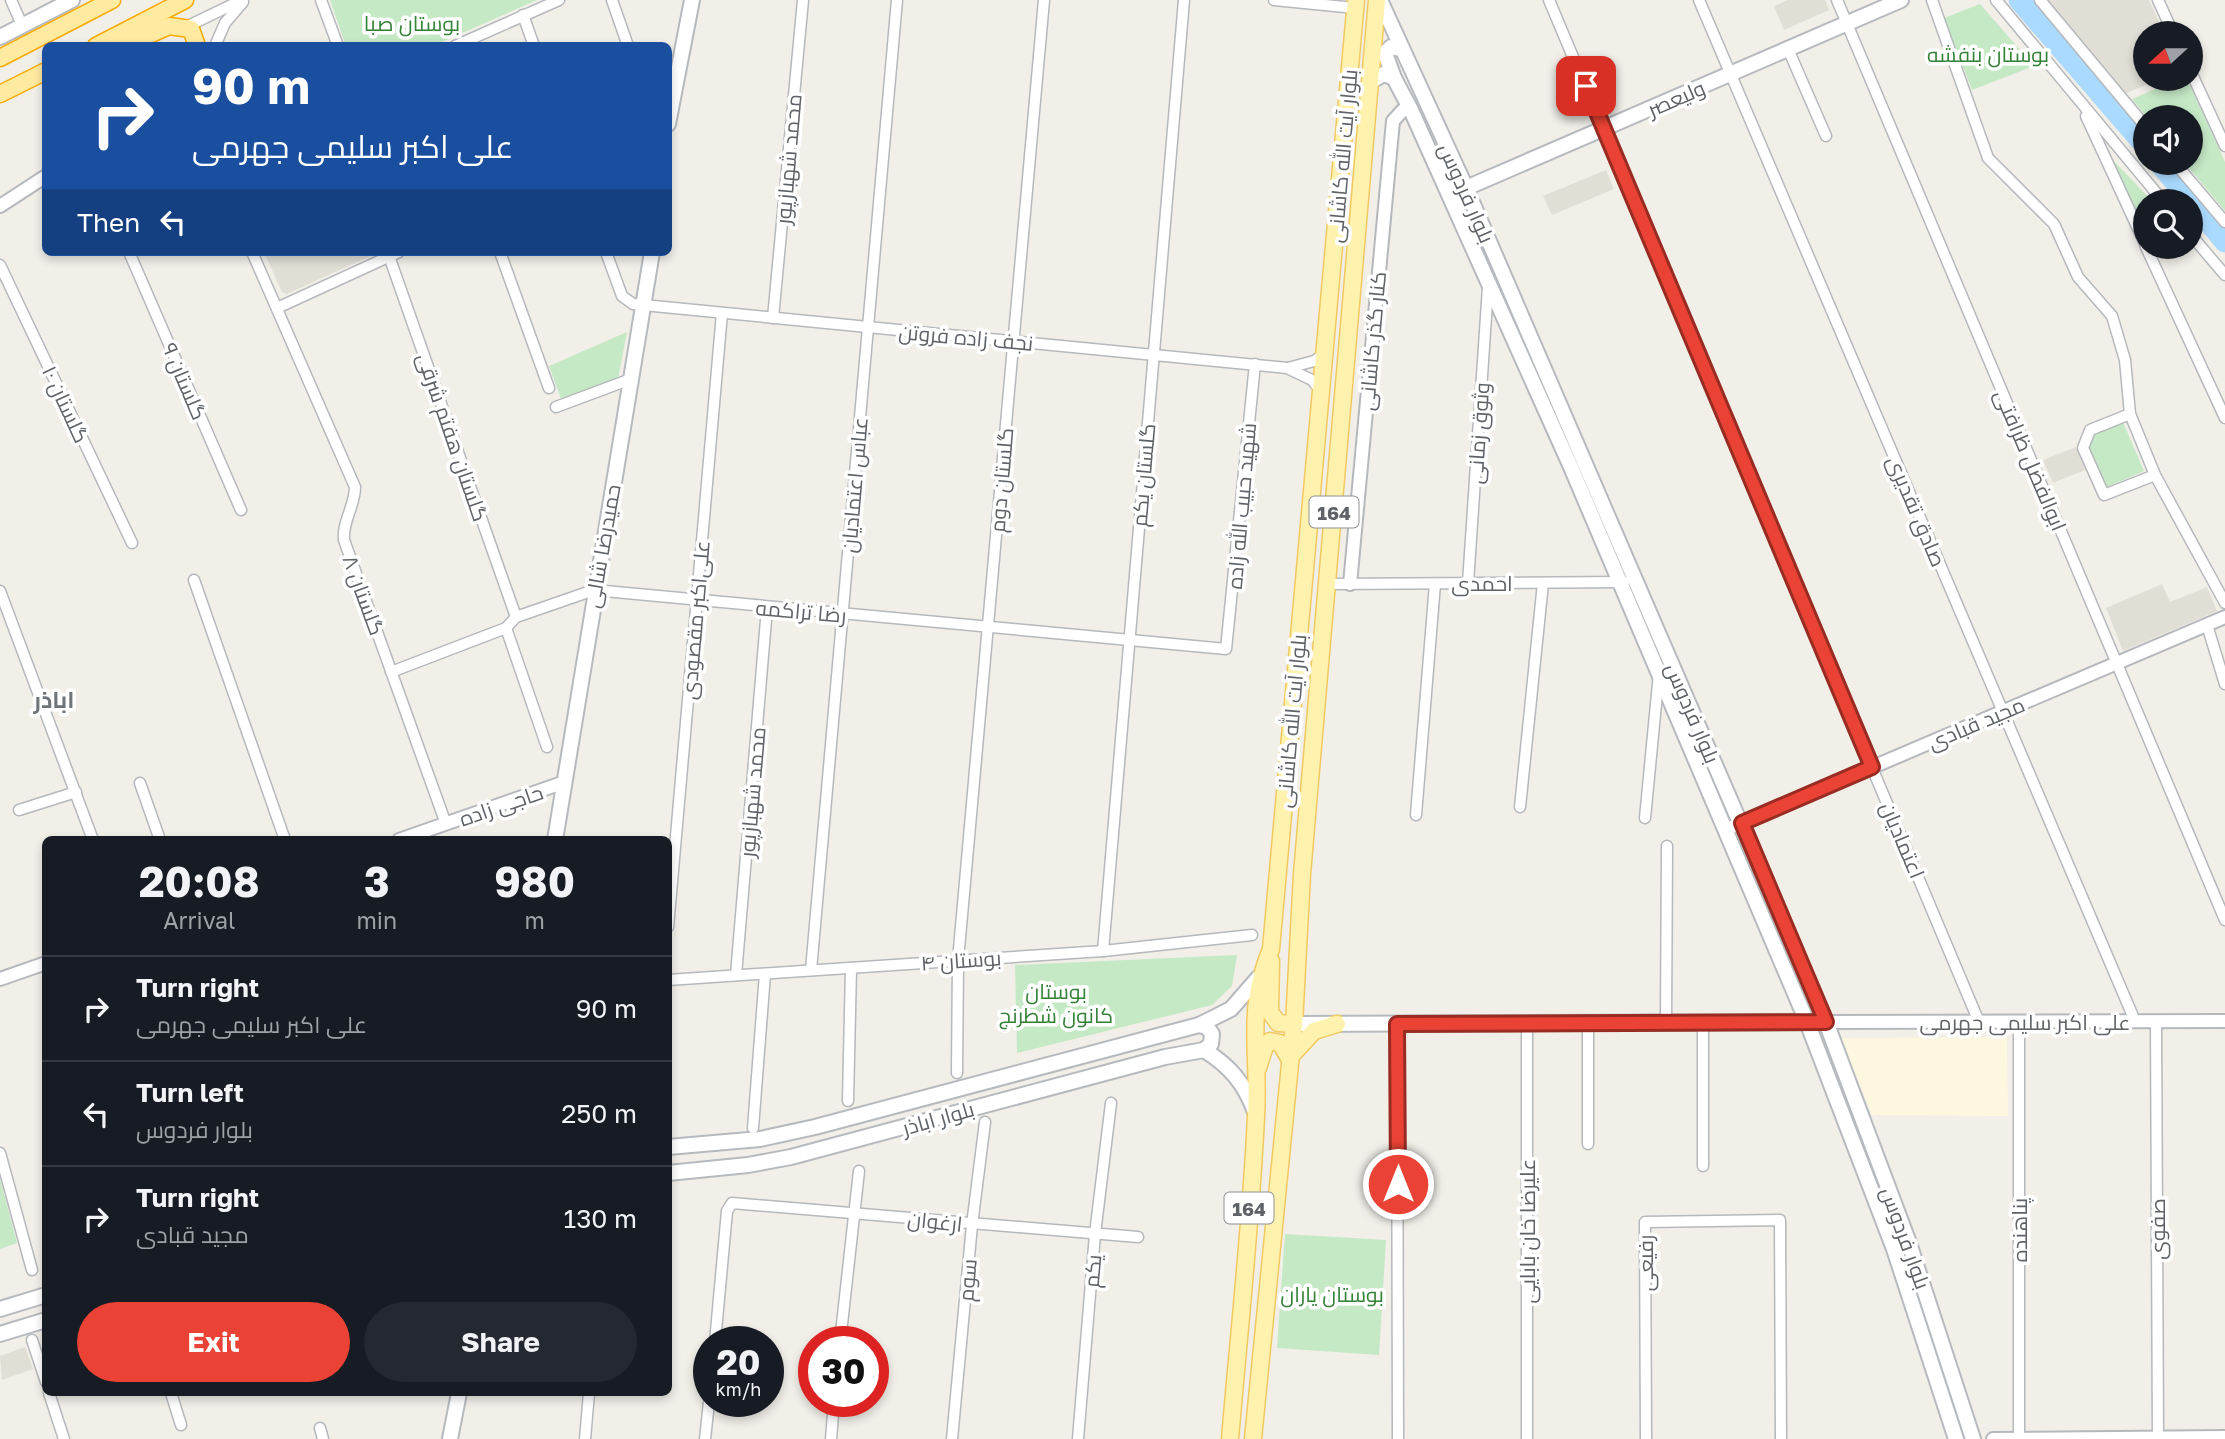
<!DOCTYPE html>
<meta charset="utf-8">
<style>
:root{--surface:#171b24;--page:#242831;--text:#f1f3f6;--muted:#9ea1a6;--line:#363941;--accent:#ea4335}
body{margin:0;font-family:"Golos Text",Cairo,sans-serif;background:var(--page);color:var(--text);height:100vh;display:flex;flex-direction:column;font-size:26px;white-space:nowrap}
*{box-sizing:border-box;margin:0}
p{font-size:23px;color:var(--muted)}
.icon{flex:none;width:38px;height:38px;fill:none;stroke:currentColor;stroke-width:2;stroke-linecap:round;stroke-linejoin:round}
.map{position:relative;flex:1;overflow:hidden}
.side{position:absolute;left:42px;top:836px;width:630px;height:560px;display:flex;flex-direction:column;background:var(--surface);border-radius:10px;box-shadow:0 4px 10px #0003}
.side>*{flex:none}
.guide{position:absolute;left:42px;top:42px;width:630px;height:214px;border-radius:10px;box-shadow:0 4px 10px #0003;background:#1a4fa0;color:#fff;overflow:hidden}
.needle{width:46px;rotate:249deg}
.tools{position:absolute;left:2133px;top:21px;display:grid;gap:14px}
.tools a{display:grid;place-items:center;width:70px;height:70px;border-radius:50%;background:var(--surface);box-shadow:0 4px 10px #0003;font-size:35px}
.speed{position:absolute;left:693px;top:1326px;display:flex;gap:14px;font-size:35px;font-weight:700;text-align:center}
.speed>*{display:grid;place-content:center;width:91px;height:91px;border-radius:50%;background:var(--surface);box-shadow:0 4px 10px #0003;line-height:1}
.speed small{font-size:18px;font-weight:400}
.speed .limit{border:10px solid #d22;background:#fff;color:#111}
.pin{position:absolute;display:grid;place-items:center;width:60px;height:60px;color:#fff;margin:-30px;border-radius:14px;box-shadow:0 4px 10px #0006}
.me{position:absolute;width:77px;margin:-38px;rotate:0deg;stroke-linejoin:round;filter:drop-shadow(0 0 5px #0008)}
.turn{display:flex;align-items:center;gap:24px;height:147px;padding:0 35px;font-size:32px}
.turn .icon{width:91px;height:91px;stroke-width:2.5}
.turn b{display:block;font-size:49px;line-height:60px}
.then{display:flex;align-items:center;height:66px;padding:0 35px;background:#0003;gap:14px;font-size:26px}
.eta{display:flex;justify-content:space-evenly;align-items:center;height:119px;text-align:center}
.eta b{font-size:42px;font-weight:700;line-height:49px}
.cta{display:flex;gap:14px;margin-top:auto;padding:14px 35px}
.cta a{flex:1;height:80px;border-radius:42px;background:var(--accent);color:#fff;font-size:28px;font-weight:700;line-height:80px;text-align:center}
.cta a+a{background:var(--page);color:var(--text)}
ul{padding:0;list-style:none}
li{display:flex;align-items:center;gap:21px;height:105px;padding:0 35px;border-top:2px solid var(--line)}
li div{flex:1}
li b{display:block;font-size:26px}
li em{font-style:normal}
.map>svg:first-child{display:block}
</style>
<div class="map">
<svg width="2225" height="1439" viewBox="0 0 2225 1439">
<rect width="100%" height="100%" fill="#f1efe8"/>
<path fill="#fef7e0" d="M2007 1037 2008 1116 1872 1115 1840 1038Z"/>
<g fill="#e1ded6">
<path d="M1788 0H1825L1829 10 1784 30 1774 6Z"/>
<path d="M2045 0H2149L2164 33H2146V79H2160L2124 94Z"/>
<path d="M1606 170 1614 189 1552 215 1543 196Z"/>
<path d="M264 252H379L287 294 282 292Z"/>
<path d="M2076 447 2085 470 2053 483 2043 460Z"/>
<path d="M2162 584 2170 602 2207 587 2217 611 2123 651 2106 608Z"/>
<path d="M25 1347 33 1369 2 1380 0 1356Z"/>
</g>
<g fill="#c5e8c5">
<path d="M330 0H537L435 45 346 46Z"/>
<path d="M1980 4 2034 66 1972 90 1944 18Z"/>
<path d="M2178 79H2187L2225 162V211L2185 163H2191V117H2147L2132 99Z"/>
<path d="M2109 156 2152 201H2146L2144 227Z"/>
<path d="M627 332 618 379 562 401 549 366Z"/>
<path d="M2122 420 2144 471 2107 487 2086 447 2093 434Z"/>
<path d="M1237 955 1232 986 1212 1005 1017 1053 1015 965Z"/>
<path d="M0 1179 17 1243 0 1249Z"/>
<path d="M1285 1234 1386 1240 1379 1355 1277 1348Z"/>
</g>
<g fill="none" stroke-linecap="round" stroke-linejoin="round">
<g stroke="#aadaff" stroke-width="21">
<path d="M2019 0 2146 147"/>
<path d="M2159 163 2191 201"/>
<path d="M2191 201 2225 242"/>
</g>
<defs>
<g id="minor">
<path d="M11 0 22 25"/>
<path d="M321 0 338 46"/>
<path d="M612 0 628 46"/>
<path d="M1274 0 1355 8"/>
<path d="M1549 0 1979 1022"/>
<path d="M1699 0 2135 1021"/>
<path d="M1837 0 2225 920"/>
<path d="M1932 0 1988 158 2054 224 2078 277 2112 316 2125 360 2130 414 2155 475 2225 603"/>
<path d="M1996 0 2163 201"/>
<path d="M2040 0 2146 127"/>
<path d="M2158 0 2173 33"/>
<path d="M523 15 534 46"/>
<path d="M188 26 242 0"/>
<path d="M215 46 225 23 243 2"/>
<path d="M455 46 559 0"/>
<path d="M1788 49 1826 136"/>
<path d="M2191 72 2225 146"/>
<path d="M2086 116 2146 246"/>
<path d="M2175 163 2225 222"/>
<path d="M2191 235 2225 275"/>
<path d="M2146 247 2225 418"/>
<path d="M129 252 241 510"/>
<path d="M252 252 355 487C355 506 342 522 344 540L446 824"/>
<path d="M500 252 549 388"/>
<path d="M606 252 622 296 633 304 1287 368 1312 380 1321 391"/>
<path d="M389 256 516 617"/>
<path d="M0 265 132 543"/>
<path d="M277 308 399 252"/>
<path d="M773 318 803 0"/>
<path d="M1288 368 1314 361 1324 354"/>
<path d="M556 407 631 379"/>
<path d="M2130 414 2090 430 2083 448 2104 495 2155 475"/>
<path d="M194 580 285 840"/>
<path d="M1468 583 1488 287"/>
<path d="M1328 584 1624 582"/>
<path d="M0 591 93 840"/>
<path d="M2207 625 2225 684"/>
<path d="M506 628 547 747"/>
<path d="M391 672 506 628 516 617 594 590 1226 649 1255 364"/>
<path d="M140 783 160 840"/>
<path d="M1520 807 1543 583"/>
<path d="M19 810 76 792"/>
<path d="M1416 815 1435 584"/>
<path d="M1645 818 1659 673 1673 667"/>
<path d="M668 927 722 313"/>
<path d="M1103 951 1184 0"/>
<path d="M811 970 897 0"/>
<path d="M736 975 767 608"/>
<path d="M668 980 1103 951 1252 935"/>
<path d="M2156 1021 2158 1439"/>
<path d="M1703 1022V1166"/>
<path d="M1527 1023V1439"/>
<path d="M1666 1023 1667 846"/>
<path d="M1397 1024 1398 1439"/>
<path d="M957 1073 958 960 1044 0"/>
<path d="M848 1101 851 968"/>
<path d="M753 1128 765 974"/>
<path d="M1588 1144V1023"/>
<path d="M0 1153 32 1270"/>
<path d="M32 1340 46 1382"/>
<path d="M715 1342 727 1211 732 1203 1138 1237"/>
<path d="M840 1342 859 1171"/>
<path d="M49 1393 64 1439"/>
<path d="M171 1393 181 1425"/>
<path d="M320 1428 323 1439"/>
<path d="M585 1439 589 1393"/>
<path d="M705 1439 709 1402"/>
<path d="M831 1439 834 1402"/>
<path d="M952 1439 972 1225 985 1122"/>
<path d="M1078 1439 1095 1234 1111 1103"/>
<path d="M1646 1439 1645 1222 1780 1220 1781 1439"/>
<path d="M2019 1439V1022"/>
</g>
<g id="tertiary">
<path d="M0 206 46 176"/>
<path d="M1350 584 1393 121 1403 110H1411"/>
<path d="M1727 829 2225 617"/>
<path d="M399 840 562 783"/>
<path d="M0 979 46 963"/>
<path d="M1826 1022 2225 1021"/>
<path d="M1993 1439 2225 1437"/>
</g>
<g id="secondary">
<path d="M1380 0 1466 188 1826 1022 1909 1243 1973 1439"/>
<path d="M0 37 72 0"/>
<path d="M1394 78 1385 53 1391 47 1402 49"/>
<path d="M1371 81 1384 74 1394 78 1411 110 1571 467 1807 1022 1894 1249 1956 1439"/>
<path d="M668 124 692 0"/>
<path d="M1459 191 1901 0"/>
<path d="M555 840 652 252"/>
<path d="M1294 1024 1814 1022"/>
<path d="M1199 1025 1207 1027 1212 1034 1211 1044 1204 1050"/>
<path d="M1204 1050C1230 1066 1245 1084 1255 1112"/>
<path d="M668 1147 760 1139 815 1127 1199 1025 1231 1009 1259 977"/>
<path d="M668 1173 748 1165 791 1157 1165 1057 1204 1050"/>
<path d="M0 1309 46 1295"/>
<path d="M0 1334 46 1320"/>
<path d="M450 1439 459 1393"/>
</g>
<g id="primary">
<path d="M1271 961 1270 1012 1278 1023 1294 1024"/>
<path d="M1258 1068 1265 1046 1270 1041 1280 1043 1289 1058 1314 1031 1337 1024"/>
<path d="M1230 1439C1239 1332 1251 1224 1256 1116 1260 1054 1245 1011 1271 949L1356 0"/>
<path d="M1253 1439 1294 1024 1302 874 1377 0"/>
</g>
<g id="trunk">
<path d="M96 46 185 0"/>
<path d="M124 46 169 26 191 29 197 46"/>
<path d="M0 58 112 0"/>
<path d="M0 94 46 71"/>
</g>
</defs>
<use href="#minor" stroke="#b5b8bc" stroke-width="13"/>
<use href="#tertiary" stroke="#b5b8bc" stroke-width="16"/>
<use href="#secondary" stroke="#b6babf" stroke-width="18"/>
<use href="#primary" stroke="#f2c960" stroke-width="19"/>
<use href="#trunk" stroke="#f9ab00" stroke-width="19"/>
<use href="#minor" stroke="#fff" stroke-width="10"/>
<use href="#tertiary" stroke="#fff" stroke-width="12"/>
<use href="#secondary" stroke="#fff" stroke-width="14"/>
<use href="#primary" stroke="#fff2af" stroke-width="16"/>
<use href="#trunk" stroke="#feeaa1" stroke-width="16"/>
</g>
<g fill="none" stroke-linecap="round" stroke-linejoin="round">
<defs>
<path id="route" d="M1398 1184 1397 1024 1826 1022 1742 823 1872 767 1586 86"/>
</defs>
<use href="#route" stroke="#982c22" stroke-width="18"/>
<use href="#route" stroke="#ea4335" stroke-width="12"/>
</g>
<g text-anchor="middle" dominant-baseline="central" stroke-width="7" stroke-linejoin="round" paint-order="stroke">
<g fill="#fff" stroke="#8f9295" stroke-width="2">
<rect x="1309.5" y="496.5" width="49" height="31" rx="5"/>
<rect x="1224.5" y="1192.5" width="49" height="31" rx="5"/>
</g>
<g font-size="19" font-weight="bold" fill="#5f6368">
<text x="1334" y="512">164</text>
<text x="1249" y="1208">164</text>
</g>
<g font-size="21" fill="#348238" stroke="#fff">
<text x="412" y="23">بوستان صبا</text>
<text x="1988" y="54">بوستان بنفشه</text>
<text x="1056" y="991">بوستان<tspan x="1056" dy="24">کانون شطرنج</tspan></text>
<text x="1332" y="1294">بوستان یاران</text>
</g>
<g font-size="21" fill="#5f6368" stroke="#fff">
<text transform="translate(1676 98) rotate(-23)">ولیعصر</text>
<text transform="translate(1342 156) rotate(-85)">بلوار آیت الله کاشانی</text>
<text transform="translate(788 159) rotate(-85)">محمد شهبازپور</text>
<text transform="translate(1467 193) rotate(66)">بلوار فردوس</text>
<text transform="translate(966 337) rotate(5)">نجف زاده فروتن</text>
<text transform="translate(1372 341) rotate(-85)">کنار گذر کاشانی</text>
<text transform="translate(185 381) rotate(67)">گلستان ۹</text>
<text transform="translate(66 404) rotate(65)">گلستان ۱۰</text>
<text transform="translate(1478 433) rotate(-86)">وثوق زمانی</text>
<text transform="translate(453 437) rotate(71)">گلستان هفتم شرقی</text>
<text transform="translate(2031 460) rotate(67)">ابوالفضل ظرافتی</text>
<text transform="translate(1143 475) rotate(-85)">گلستان یکم</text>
<text transform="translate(1001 480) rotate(-85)">گلستان دوم</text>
<text transform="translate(854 485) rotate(-85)">عباس اعتمادیان</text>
<text transform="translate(1241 506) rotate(-85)">شهید حبیب الله زاده</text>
<text transform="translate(1917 511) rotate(67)">صادق تقدیری</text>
<text transform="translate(602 546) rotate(-80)">حمیدرضا شالی</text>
<text x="1482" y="583">احمدی</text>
<text transform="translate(364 595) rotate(70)">گلستان ٨</text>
<text transform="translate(801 611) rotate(5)">رضا تراکمه</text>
<text transform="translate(695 620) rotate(-85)">علی‌اکبر مقصودی</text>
<text transform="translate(1693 713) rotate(67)">بلوار فردوس</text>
<text transform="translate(1291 721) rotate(-85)">بلوار آیت الله کاشانی</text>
<text transform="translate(1976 723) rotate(-23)">مجید قبادی</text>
<text transform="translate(752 792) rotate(-85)">محمد شهبازپور</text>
<text transform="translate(501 805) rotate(-19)">حاجی زاده</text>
<text transform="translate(1903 840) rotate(67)">اعتمادیان</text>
<text transform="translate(961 960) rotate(-4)">بوستان ۴</text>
<text x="2025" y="1022">علی اکبر سلیمی جهرمی</text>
<text transform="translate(938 1118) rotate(-16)">بلوار اباذر</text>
<text transform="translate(935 1221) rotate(6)">ارغوان</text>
<text transform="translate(2157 1229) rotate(-90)">صفوی</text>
<text transform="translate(2019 1230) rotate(-90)">پناهنده</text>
<text transform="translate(1527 1231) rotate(-90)">علیرضا خان بابایی</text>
<text transform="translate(1906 1238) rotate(70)">بلوار فردوس</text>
<text transform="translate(1645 1263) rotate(-90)">رفیعی</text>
<text transform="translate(1092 1271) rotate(-85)">یکم</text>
<text transform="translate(967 1280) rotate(-85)">سوم</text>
</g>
<g font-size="23" font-weight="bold" fill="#70757a" stroke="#fff">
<text x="54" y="699">اباذر</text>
</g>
</g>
</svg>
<div class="tools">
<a><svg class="needle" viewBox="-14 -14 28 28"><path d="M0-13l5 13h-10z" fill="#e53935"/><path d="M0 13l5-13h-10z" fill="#9ea1a6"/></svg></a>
<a><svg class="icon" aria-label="sound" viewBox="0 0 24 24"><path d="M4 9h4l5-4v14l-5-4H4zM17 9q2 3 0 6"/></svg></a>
<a><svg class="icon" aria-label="search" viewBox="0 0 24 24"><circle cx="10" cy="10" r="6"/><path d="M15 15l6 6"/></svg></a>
</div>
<div class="speed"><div>20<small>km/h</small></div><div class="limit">30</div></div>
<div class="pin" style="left:1586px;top:86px;background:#d93025"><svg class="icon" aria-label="arrive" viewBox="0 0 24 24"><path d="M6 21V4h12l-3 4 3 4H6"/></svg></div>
<svg class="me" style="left:1398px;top:1184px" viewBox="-20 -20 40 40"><circle r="17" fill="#ea4335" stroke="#fff" stroke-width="3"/><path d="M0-11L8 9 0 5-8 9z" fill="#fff"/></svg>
<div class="guide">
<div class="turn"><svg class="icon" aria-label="right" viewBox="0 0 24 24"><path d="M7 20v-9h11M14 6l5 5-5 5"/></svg><div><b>90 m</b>علی اکبر سلیمی جهرمی</div></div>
<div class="then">Then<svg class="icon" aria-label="left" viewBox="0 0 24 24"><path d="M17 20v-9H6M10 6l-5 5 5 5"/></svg></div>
</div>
<section class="side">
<div class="eta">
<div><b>20:08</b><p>Arrival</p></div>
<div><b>3</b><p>min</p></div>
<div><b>980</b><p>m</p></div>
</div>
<ul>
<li><svg class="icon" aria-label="right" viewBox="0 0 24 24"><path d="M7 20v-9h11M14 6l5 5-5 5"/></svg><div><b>Turn right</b><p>علی اکبر سلیمی جهرمی</p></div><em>90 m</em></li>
<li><svg class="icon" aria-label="left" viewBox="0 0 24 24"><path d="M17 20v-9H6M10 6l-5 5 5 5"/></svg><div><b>Turn left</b><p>بلوار فردوس</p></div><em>250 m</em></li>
<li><svg class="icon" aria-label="right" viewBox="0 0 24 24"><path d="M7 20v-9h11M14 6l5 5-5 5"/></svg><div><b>Turn right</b><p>مجید قبادی</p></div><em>130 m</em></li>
</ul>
<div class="cta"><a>Exit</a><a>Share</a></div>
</section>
</div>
